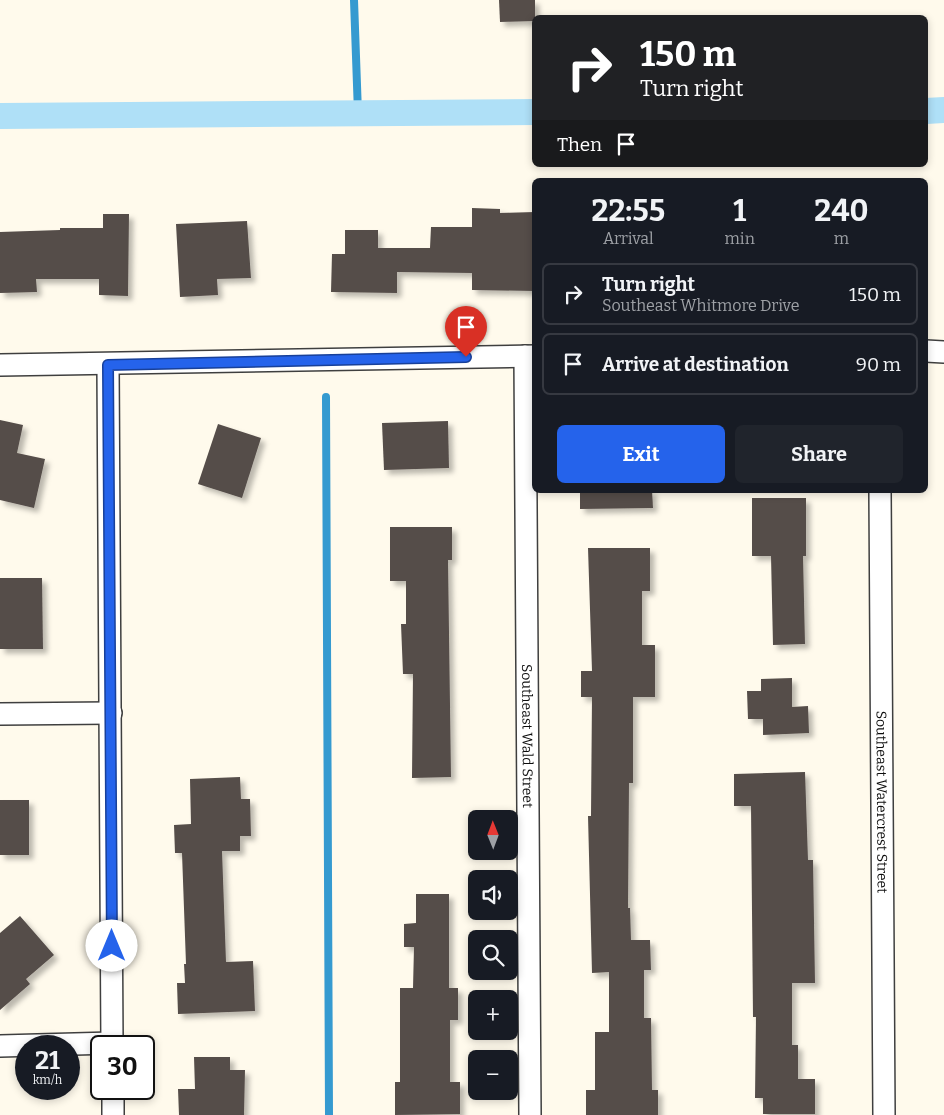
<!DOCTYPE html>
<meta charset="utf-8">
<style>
:root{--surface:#171b24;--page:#20242c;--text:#f1f3f6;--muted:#9ea1a6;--line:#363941;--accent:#2563eb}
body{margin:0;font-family:Bitter,serif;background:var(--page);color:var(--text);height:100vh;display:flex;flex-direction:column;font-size:19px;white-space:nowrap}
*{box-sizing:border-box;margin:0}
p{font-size:16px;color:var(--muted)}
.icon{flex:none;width:28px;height:28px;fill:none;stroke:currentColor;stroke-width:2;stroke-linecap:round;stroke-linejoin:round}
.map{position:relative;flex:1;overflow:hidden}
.panel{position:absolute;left:532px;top:178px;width:396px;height:315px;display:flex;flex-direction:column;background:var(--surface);border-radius:8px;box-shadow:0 2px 8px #0003}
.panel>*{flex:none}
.hud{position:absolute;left:532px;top:15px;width:396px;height:152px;border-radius:8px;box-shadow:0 2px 8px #0003;background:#202124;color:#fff;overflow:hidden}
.needle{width:32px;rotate:359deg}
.controls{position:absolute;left:468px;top:810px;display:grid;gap:10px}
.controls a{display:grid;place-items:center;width:50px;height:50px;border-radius:8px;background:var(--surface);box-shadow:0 2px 8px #0003;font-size:25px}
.speed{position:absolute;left:15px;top:1035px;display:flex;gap:10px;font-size:25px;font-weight:700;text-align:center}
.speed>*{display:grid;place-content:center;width:65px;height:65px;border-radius:50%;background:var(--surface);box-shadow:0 2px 8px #0003;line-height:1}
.speed small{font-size:12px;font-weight:400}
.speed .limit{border:2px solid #111;border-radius:8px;background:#fff;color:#111}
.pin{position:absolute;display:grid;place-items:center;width:42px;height:42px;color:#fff;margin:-51px -21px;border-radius:50% 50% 50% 0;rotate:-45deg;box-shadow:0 0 5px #0007}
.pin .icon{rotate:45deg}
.me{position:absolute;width:55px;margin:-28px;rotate:0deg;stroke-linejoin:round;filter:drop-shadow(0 0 4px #0008)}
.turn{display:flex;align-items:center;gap:18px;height:105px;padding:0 25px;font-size:22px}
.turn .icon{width:65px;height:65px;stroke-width:2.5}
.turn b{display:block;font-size:35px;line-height:42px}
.then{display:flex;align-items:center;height:48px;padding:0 25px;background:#0003;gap:10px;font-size:19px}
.eta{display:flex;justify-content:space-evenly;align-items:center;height:85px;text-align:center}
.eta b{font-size:30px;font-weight:700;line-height:35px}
.button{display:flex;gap:10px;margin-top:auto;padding:10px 25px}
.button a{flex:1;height:58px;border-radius:8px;background:var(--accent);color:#fff;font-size:20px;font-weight:700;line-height:58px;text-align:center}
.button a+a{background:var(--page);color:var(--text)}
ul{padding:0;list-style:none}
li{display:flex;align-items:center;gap:15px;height:62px;margin:0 10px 8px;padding:0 15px;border:2px solid var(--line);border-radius:8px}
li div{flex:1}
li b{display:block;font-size:19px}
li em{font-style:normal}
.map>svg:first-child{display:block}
</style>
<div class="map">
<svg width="944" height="1115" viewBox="0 0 944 1115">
<defs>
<filter id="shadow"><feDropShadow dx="4.5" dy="4.5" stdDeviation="2.5" flood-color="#0004"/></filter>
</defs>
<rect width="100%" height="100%" fill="#fffaec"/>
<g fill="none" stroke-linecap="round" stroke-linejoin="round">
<g stroke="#359ad0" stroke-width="8">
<path d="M354 0 358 113"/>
<path d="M326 397 329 1115"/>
</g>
<g stroke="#afe0f7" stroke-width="26">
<path d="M926 111 944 110"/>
<path d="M0 116 535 112"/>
</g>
</g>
<g fill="#554d49" filter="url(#shadow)">
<path d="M499 0H535V21L500 22Z"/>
<path d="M472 208 500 209V213L535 212V291L472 290V273L397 272V293L331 292 332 254H345V230H378V248H430L431 227H472Z"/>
<path d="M103 214H129L128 296 99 295V279H36L37 292 0 293V232L60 230V228H103Z"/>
<path d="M247 221 251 278 217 279 218 295 180 297 176 224Z"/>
<path d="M0 420 23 425 17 453 45 459 34 508 0 500Z"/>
<path d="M448 421 449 468 384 470 382 423Z"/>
<path d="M218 424 261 438 242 498 198 484Z"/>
<path d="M580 490H652L653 508 580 509Z"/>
<path d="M752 498H806V556H803L805 644 773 645 771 556H752Z"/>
<path d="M390 527H452V560H448L451 777 412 778 413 674H403L401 624H406V581H390Z"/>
<path d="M588 548H650V591H642V645H655V697H633V783H629L628 908H630L631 940H650L651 970H644V1018H651L652 1090H658V1115H586V1090H595V1032H609V972L592 973 588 816H591L592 697H581V671H592Z"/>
<path d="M0 578H42L43 649H0Z"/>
<path d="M792 678V707L808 706 809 733 763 735V719H748L747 691H761V679Z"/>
<path d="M805 772 808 860H813L815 983H792V1045H798V1079H815V1114H763V1098H755L756 1017H753L751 806H734V774Z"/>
<path d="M240 777 241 799H250L251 836H240V851H222L226 962 253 961 255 1011 178 1014 177 983H185L184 964H186L182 853H175L174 825 191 824 190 779Z"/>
<rect x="0" y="800" width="29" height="55"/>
<path d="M416 894H449V988H458V1020H450V1082H460V1114L395 1115V1082H400V988H413L414 947H404V924L416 923Z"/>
<path d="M20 916 54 955 26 979 30 984 0 1010V933Z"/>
<path d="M194 1057H230V1070H245L244 1115H179L178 1089H195Z"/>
</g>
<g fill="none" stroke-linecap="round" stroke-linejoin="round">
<defs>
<g id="street">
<path d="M926 351 944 352"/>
<path id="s1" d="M525 356 530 1115"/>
<path d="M0 365 535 356"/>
<path d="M108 365 112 1046"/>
<path id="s2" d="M880 490 884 1115"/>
<path d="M0 714 111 713"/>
<path d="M0 1046 112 1043"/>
<path d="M113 1089V1115"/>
</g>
</defs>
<use href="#street" stroke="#3f3f3f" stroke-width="24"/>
<use href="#street" stroke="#fff" stroke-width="21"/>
</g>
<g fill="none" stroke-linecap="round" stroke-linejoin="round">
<defs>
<path id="route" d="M112 946 108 365 466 357"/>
</defs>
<use href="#route" stroke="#184099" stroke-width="12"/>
<use href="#route" stroke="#2563eb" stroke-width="9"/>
</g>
<g text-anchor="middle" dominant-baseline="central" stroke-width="5" stroke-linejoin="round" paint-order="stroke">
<g font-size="14" fill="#0c0c0c" stroke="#fff">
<text stroke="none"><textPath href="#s1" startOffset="380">Southeast Wald Street</textPath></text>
<text stroke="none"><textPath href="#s2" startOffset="312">Southeast Watercrest Street</textPath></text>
</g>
</g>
</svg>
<div class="controls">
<a><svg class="needle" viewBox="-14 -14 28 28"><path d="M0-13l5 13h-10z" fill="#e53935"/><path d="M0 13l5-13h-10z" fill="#9ea1a6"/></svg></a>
<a><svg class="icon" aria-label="sound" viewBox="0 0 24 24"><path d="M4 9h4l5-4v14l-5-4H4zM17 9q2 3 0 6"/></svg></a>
<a><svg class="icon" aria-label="search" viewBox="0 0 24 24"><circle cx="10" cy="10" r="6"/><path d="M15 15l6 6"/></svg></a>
<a>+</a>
<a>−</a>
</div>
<div class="speed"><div>21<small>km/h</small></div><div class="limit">30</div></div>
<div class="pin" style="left:466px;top:357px;background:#d93025"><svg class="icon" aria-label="arrive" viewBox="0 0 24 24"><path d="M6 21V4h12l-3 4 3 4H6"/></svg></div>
<svg class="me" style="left:112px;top:946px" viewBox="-20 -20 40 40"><circle r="19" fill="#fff"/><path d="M0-13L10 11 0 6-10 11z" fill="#2563eb"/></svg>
<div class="hud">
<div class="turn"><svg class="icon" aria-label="right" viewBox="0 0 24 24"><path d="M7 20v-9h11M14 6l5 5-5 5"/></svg><div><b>150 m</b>Turn right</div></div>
<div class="then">Then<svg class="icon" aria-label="arrive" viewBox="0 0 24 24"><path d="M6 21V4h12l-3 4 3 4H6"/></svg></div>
</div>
<section class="panel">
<div class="eta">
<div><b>22:55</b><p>Arrival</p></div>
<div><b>1</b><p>min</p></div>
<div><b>240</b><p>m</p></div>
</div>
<ul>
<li><svg class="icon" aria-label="right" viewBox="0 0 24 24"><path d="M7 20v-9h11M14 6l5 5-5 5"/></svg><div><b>Turn right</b><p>Southeast Whitmore Drive</p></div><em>150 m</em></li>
<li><svg class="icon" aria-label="arrive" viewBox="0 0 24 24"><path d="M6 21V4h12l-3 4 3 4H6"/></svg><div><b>Arrive at destination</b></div><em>90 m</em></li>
</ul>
<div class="button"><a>Exit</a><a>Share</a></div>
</section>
</div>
